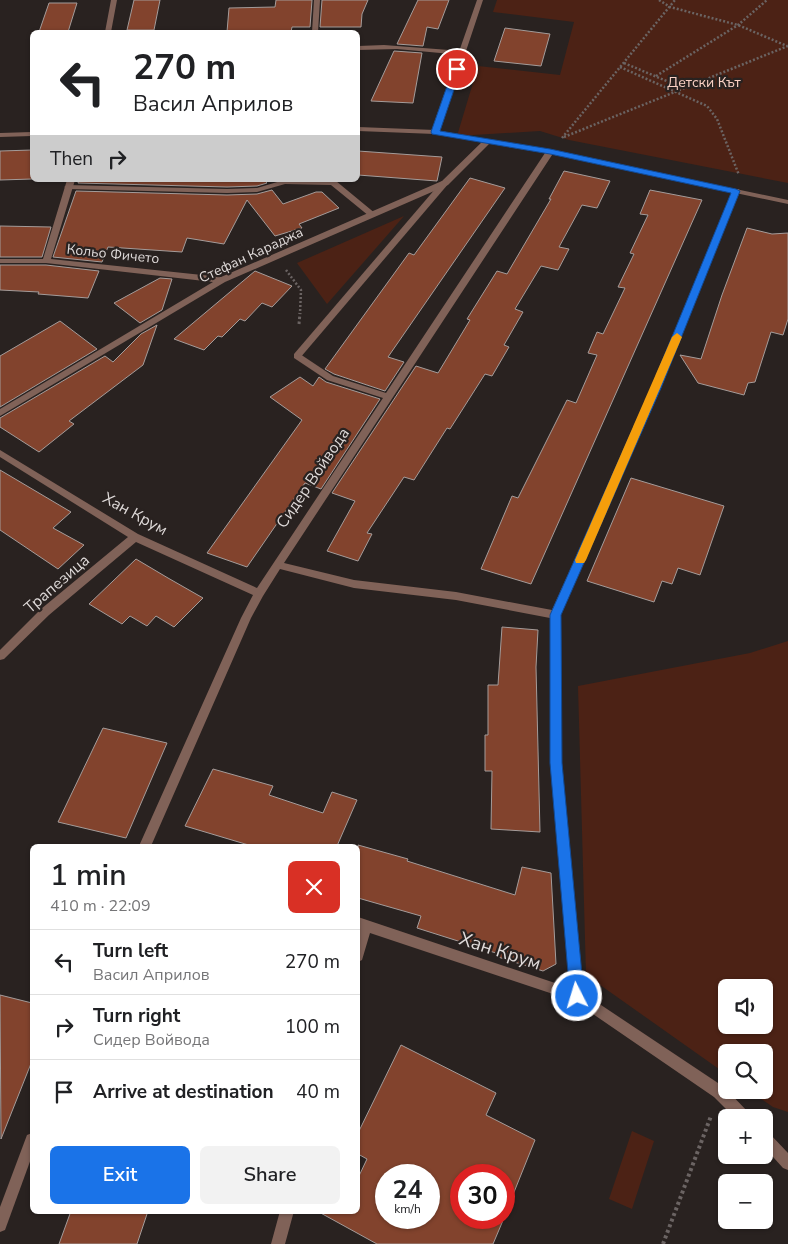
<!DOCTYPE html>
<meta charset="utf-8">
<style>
:root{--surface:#fff;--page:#f2f2f2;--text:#202124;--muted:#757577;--line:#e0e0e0;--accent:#1a73e8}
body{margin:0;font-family:"Nunito Sans",sans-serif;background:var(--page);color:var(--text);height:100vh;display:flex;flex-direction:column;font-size:19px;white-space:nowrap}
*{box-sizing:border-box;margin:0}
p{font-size:16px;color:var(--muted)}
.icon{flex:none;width:28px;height:28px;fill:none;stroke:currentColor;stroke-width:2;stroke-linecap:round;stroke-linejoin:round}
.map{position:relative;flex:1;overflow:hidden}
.drawer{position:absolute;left:30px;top:844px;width:330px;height:370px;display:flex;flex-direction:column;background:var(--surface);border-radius:8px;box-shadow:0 1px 4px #0004}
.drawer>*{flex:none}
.guide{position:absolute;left:30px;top:30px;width:330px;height:152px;border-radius:8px;box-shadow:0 1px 4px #0004;background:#fff;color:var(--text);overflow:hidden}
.controls{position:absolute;left:718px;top:979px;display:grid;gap:10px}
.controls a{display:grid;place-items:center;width:55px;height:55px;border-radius:8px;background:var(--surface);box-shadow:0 1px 4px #0004;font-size:25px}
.speed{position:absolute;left:375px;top:1164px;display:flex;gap:10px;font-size:25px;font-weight:700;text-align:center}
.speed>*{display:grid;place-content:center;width:65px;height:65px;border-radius:50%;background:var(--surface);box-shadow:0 1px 4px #0004;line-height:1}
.speed small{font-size:12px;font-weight:400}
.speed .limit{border:8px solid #d22;background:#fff;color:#111}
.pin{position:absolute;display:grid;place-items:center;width:42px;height:42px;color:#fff;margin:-21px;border:2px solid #fff;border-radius:50%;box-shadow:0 1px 5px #0007}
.me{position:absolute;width:55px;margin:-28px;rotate:355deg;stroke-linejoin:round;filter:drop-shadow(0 0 4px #0008)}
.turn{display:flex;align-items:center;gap:18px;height:105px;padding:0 20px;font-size:22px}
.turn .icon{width:65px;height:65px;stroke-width:2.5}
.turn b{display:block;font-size:35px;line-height:42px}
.then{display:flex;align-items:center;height:48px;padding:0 20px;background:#0003;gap:10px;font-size:19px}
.round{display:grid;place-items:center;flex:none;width:52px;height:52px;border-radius:8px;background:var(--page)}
.headline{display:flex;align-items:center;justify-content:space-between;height:85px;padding:0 20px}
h1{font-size:30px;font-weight:600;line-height:38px}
.button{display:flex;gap:10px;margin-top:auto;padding:10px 20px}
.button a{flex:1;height:58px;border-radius:8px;background:var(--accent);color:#fff;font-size:20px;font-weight:600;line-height:58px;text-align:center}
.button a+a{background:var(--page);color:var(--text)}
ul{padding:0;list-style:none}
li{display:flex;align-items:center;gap:15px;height:65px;padding:0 20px;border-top:1px solid var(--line)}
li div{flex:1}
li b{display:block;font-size:19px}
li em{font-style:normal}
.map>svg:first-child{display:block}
</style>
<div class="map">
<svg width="788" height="1244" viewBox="0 0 788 1244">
<rect width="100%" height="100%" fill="#292220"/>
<g fill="#4c2215" fill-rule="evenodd">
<path d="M497 0H788V183L569 140 540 131 457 136 478 66 560 75 574 22 493 12Z"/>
<path d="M404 216 327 304 297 263Z"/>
<path d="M788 641V1112L773 1107 748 1090H764V1052H726V1074L586 975 578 686 750 653ZM726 988H764V1025H726Z"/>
<path d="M632 1131 654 1141 632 1209 609 1199Z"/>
</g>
<g fill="#82432d" stroke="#a49c9a" fill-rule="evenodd">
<path d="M134 0H160L154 30H127Z"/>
<path d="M276 0H312L310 27H292L291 32H227L229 8 275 7Z"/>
<path d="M322 0H368L362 14 361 27H320Z"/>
<path d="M418 0H449L438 29 427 27 423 46 397 44Z"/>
<path d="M49 3H77L68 32H39Z"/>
<path d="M505 28 550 34 541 66 494 61Z"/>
<path d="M394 51 422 53 413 103 371 101Z"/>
<path d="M32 150V179L0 180V151Z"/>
<path d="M358 151 442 157 437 181 358 175Z"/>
<path d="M564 171 610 181 597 208 582 205 559 247 569 249 558 270 541 266 515 309 523 312 504 345 509 347 492 376 485 374 450 429 447 428 414 480 404 477 367 533 372 534 358 561 327 551 355 501 332 493 416 366 438 373 470 320 467 319 497 271 507 274 551 199H549Z"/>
<path d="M470 178 505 188 388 357 404 362 385 391 334 374 325 369 409 253 414 255Z"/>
<path d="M79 180H264L267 183 257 186 227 187 78 183Z"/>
<path d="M272 190 283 204 316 192H322L339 208 299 224 302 228 275 236 247 200 224 244 187 238 182 252 108 247 102 262 53 257 76 191 227 195 257 194Z"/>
<path d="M650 190 702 200 531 584 481 569 512 496 518 498 567 400 576 403 597 355 588 353 597 332 603 334 625 288 618 287 634 254 630 253 648 215 640 214Z"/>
<path d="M0 226 51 227 42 257H0Z"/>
<path d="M747 228 772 234 788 233V319L783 335 771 332 755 382 748 383 744 395 698 383 680 355 701 359 722 295Z"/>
<path d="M0 265H46L99 271 88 298 38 294 39 292 0 290Z"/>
<path d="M255 271 292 286 272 307 262 303 245 321 240 319 222 337 218 336 204 350 174 339Z"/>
<path d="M160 278 172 279 162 310 140 323 114 303Z"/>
<path d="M60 321 97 349 0 407V356Z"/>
<path d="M157 325 143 365 69 421 74 424 39 452 0 427V418L105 356 113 362 141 334Z"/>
<path d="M300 377 313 386 319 377 326 382 380 399 321 489 305 483 247 567 207 553 302 420 270 397Z"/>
<path d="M0 470 71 512 53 528 84 545 58 569 0 530Z"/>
<path d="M631 478 724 506 700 575 678 568 672 584 662 581 654 602 587 581Z"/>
<path d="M136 559 168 578 203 598 174 627 156 616 147 626 130 616 122 624 89 604Z"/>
<path d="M502 627 538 630 536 667 540 832 491 829 492 771H485V735H488V685H498Z"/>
<path d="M103 728 167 743 126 838 58 822Z"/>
<path d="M213 769 273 786 269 795 323 813 332 792 357 800 337 846H252L185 826Z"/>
<path d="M358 845 408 859 407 861 515 895 522 867 551 873 556 964 543 971 498 957 499 954 417 928 421 916 358 898Z"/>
<path d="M0 995 32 1003V1061L1 1139Z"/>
<path d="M401 1045 496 1093 486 1115 535 1140 504 1217V1175H461V1218H504L493 1244H377L317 1211H358V1178L367 1159 358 1154V1133ZM386 1175H429V1218H386Z"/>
<path d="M71 1211H148L137 1244H59Z"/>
</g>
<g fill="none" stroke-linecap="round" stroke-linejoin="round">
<g stroke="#6b6463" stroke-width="2.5" stroke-dasharray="2 2" stroke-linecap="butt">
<path d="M659 0 670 7 738 25 787 46"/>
<path d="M624 63 683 88"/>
<path d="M620 67 707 106 717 119 739 175"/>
<path d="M656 76 738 25 767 0"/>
<path d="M564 137 788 46"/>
<path d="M562 138 675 0"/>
<path d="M286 270 301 290 300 314"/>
</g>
<path stroke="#6b6463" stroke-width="3" stroke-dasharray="2.5 2.5" stroke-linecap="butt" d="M299 324 300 313"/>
<path stroke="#6b6463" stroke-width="4" stroke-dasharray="3 3" stroke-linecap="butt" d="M663 1244 711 1116"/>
<g fill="#806258" fill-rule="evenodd">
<path d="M384 45 462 51 465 53 462 55 397 49 358 50V46Z"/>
<path d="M284 180 336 181 376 214 372 216H369L331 185 285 184 257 192 227 193 68 189 64 187 68 185 227 189 257 188Z"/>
<path d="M442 181H448L449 183 300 358H294V354Z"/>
</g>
<g fill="#806258" fill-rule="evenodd">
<path d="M111 0H117L111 32H105Z"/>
<path d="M314 0H320L318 32H312Z"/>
<path d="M477 0H483L439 132 432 134 431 132Z"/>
<path d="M485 139 492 141 448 185 225 282 0 416V409L213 282 46 263H0V259H43L67 180H75L51 259 221 277 442 181Z"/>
<path d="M547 150 554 152 284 563 354 580 456 592 552 610 652 388 732 191 736 189H739L740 191 660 388 560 615 561 763 583 993 724 1087 749 1113 750 1118H735L714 1097 574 1001 370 933 362 960 358 962V936L359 929 358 928V917L570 988 551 763 550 618 456 600 354 588 280 569 263 596 251 618 151 846H139L241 618 253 595 136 542 49 615 4 659 0 660V650L41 609 128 537 0 457V450L138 534 257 588 383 398 327 380 294 358V354H300L333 376 386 393Z"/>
<path d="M764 1132 769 1133 788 1153V1170L783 1168 764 1147Z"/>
<path d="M32 1133V1156L5 1230 0 1232V1207L27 1135Z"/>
<path d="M280 1211H294L285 1244H271Z"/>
</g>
<g fill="#806258" fill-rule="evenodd">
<path d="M358 127 435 130 550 150 788 200V204L550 154 435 134 358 131Z"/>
<path d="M32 132V136L0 137V133Z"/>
</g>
</g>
<path fill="#1a73e8" stroke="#114b97" d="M457 66 461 69 440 131 550 149 736 189 740 191 661 388 561 615 562 763 584 996 582 1001 577 1003 572 1001 570 996 550 763V615L651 388 731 193 550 154 432 134 431 132 453 69Z"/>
<path fill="#f59e0b" d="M677 333 682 337 586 560 584 563H576L575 560 672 337Z"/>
<g text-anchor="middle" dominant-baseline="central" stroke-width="4.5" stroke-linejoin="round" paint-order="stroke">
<g font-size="14" fill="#f9d0c3" stroke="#292220">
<text x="704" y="82">Детски Кът</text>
</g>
<g font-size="14" fill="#dfdad9" stroke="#292220">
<text transform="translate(113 254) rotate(6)">Кольо Фичето</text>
<text transform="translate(251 255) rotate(-25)">Стефан Караджа</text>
</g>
<g font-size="16" fill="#dfdad9" stroke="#292220">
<text transform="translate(313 478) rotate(-56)">Сидер Войвода</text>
<text transform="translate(135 514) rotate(29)">Хан Крум</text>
<text transform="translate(57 584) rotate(-41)">Трапезица</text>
</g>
<g font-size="19" fill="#dfdad9" stroke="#292220">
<text transform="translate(500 951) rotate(18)">Хан Крум</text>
</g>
</g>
</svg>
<div class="controls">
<a><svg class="icon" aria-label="sound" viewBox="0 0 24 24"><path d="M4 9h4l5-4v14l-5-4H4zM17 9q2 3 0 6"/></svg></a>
<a><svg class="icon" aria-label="search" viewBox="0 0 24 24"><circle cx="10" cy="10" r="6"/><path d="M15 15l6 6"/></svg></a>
<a>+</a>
<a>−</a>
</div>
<div class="speed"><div>24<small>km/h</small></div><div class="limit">30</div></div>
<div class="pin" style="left:457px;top:69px;background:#d93025"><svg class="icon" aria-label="arrive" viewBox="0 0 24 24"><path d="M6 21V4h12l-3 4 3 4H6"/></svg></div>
<svg class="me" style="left:577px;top:996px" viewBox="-20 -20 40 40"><circle r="17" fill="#1a73e8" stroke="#fff" stroke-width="3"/><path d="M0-11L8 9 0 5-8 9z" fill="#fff"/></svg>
<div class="guide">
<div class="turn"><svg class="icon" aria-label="left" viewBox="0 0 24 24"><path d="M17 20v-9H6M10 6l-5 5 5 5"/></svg><div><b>270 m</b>Васил Априлов</div></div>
<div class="then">Then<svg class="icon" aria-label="right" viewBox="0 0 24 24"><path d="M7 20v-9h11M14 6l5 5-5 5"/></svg></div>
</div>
<section class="drawer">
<div class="headline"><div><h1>1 min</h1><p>410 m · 22:09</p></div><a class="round" style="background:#d93025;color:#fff"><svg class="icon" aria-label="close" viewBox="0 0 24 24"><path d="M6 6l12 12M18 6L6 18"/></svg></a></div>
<ul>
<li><svg class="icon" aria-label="left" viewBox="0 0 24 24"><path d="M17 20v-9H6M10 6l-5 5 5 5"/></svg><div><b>Turn left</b><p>Васил Априлов</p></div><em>270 m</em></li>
<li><svg class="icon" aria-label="right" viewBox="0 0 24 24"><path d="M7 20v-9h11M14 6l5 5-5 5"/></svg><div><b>Turn right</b><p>Сидер Войвода</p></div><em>100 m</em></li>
<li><svg class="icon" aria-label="arrive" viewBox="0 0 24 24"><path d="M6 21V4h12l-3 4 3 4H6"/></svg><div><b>Arrive at destination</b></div><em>40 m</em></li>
</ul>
<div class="button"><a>Exit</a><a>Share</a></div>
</section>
</div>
